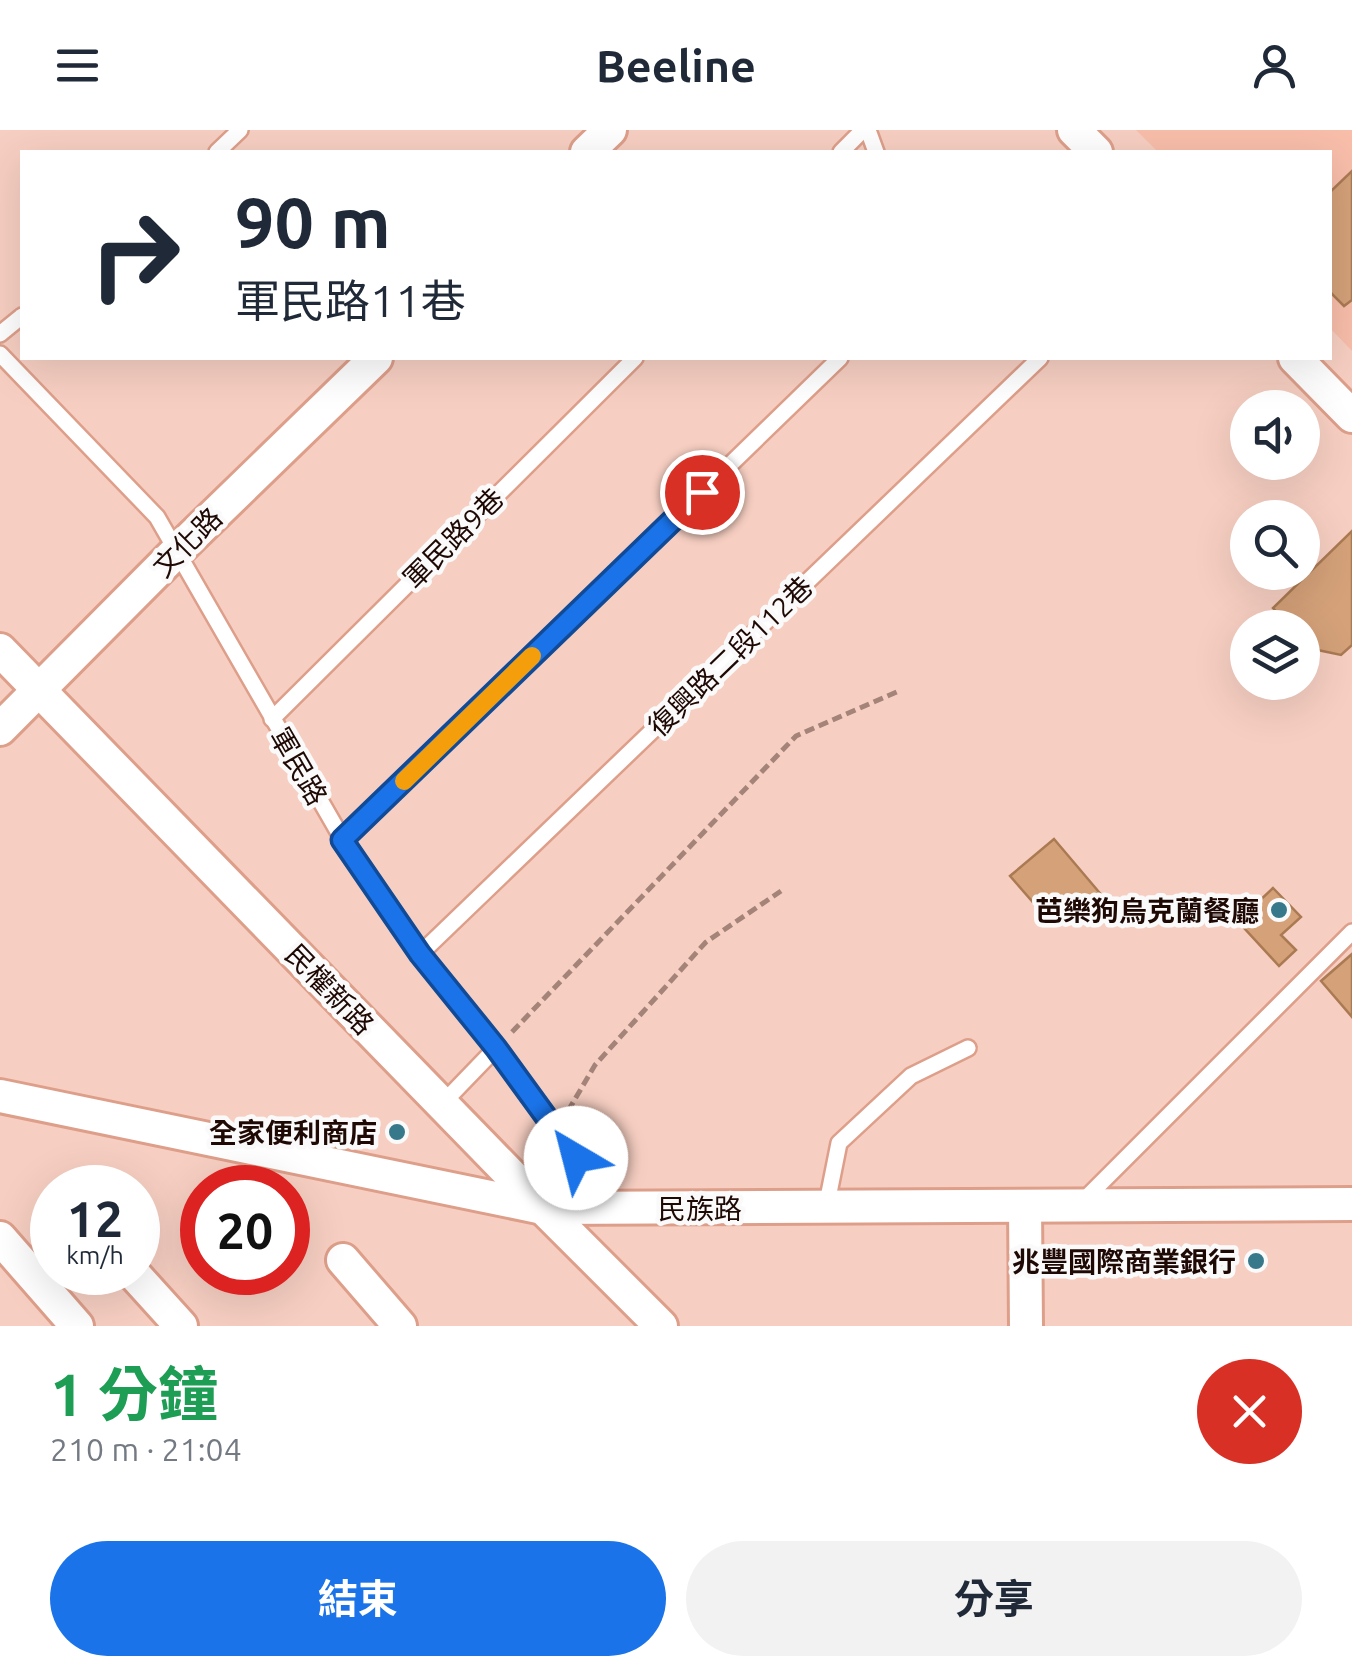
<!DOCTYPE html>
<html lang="zh-TW">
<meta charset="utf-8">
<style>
:root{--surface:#fff;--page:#f2f2f3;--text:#1f2937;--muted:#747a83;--accent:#1a73e8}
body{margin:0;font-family:Ubuntu,"Noto Sans TC",sans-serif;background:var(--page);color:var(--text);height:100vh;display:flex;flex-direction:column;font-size:38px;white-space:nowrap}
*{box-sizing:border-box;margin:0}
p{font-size:32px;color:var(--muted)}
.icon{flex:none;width:55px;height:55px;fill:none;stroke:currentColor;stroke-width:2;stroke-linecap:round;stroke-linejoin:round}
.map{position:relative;height:1196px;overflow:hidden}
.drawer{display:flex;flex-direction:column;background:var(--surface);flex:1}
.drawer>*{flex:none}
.hud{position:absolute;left:20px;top:20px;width:1312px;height:210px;border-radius:0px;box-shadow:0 10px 40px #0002;background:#fff;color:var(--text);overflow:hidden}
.tools{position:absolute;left:1230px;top:260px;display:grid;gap:20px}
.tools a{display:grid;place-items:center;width:90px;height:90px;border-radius:50%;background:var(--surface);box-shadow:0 10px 40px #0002;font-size:50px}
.speed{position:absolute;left:30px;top:1035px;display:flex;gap:20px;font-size:50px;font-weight:700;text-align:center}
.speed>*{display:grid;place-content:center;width:130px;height:130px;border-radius:50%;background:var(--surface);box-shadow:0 10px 40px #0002;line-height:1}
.speed small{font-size:25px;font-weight:400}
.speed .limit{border:15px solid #d22;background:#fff;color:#111}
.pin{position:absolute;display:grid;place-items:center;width:85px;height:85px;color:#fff;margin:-42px;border:5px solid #fff;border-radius:50%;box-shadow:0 2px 10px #0007}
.me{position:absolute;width:110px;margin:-55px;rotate:323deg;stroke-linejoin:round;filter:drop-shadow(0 0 8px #0008)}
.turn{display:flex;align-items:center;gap:35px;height:210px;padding:0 50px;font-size:45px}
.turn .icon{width:130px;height:130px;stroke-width:2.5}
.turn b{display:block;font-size:70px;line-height:85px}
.round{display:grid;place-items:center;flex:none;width:105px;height:105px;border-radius:52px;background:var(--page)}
.headline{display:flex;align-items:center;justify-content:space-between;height:170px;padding:0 50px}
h1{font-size:60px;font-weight:700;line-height:75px;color:#1e9e55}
.primary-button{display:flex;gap:20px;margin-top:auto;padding:20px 50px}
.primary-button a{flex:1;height:115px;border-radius:60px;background:var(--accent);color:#fff;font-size:40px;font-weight:700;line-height:115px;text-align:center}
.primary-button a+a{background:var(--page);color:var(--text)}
header{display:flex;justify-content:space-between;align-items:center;height:130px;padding:0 50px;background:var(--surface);font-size:45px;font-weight:700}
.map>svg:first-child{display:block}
</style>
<header><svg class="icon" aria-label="menu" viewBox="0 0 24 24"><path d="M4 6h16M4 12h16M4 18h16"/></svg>Beeline<svg class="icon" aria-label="person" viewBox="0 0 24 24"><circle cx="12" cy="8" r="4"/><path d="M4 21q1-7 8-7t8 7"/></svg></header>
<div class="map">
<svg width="1352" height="1196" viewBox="0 0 1352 1196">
<rect width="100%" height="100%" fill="#f7cfc2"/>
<path fill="#f8beaa" d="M1136 0H1352V221L1330 198V22H1158Z"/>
<g fill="#d4a179" stroke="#aa7a53" stroke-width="2.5">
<path d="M1352 41V170L1344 176 1330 162V62Z"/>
<path d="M1352 401V515L1341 525 1313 519 1302 508V498H1292L1273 478Z"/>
<path d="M1054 709 1110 775 1086 795 1063 769 1044 785 1010 746Z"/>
<path d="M1273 758 1301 787 1281 805 1296 820 1279 836 1233 786 1249 771 1254 776Z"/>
<path d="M1352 824V887L1321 851Z"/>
</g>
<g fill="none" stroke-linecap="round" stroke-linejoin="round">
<defs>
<g id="lane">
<path d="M868 0 876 22"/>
<path d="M217 22 240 0"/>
<path d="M841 22 863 0"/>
<path d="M0 204 22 186"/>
<path d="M0 224 157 387 343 710 420 824 496 918 596 1055 566 1068"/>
<path d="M272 589 635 228"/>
<path d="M343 710 840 228"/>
<path d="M420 824 1040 228"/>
<path d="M442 974 496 918"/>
<path d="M1082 1072 1352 802"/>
<path d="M826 1078 839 1013 911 946 968 918"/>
</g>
<g id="street">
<path d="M1074 0 1096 22"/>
<path d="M587 22 610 0"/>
<path d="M1295 228 1352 286"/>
<path d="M0 520 543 1078 661 1196"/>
<path d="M0 599 177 421 376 228"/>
<path d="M0 966 543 1078 1352 1074"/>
<path d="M1025 1076 1026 1196"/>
<path d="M0 1108 77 1196"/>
<path d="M343 1130 400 1196"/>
<path d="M133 1143 181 1196"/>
</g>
</defs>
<use href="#lane" stroke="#de9f8a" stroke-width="20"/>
<use href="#street" stroke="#de9f8a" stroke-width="38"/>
<g stroke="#a48379" stroke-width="5" stroke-dasharray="10 5" stroke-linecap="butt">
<path d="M512 902 796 606 899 561"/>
<path d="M568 981 595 935 706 812 781 761"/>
</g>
<use href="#lane" stroke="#fff" stroke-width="15"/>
<use href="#street" stroke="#fff" stroke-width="32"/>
</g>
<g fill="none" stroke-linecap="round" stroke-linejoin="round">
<defs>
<path id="route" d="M576 1028 496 918 420 824 342 710 702 362"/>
</defs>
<use href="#route" stroke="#114b97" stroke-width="25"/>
<use href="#route" stroke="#1a73e8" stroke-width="18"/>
<path stroke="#f59e0b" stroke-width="18" d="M404 651 532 526"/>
</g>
<g fill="#37788a" stroke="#fafafa" stroke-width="4">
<circle cx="1279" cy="780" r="10"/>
<circle cx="397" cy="1002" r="10"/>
<circle cx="1256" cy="1131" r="10"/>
</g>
<g text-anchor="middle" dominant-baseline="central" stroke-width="9" stroke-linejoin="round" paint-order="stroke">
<g font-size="28" fill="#1f0904" stroke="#fafafa">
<text transform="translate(453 408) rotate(-45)">軍民路9巷</text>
<text transform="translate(187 412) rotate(-45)">文化路</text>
<text transform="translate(730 526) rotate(-44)">復興路二段112巷</text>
<text transform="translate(299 636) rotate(60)">軍民路</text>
<text transform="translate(330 859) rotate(46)">民權新路</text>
<text x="700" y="1078">民族路</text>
</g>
<g font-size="28" font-weight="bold" fill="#1f0904" stroke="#fafafa" text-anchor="end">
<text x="1259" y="780">芭樂狗烏克蘭餐廳</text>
<text x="377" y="1002">全家便利商店</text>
<text x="1236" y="1131">兆豐國際商業銀行</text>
</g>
</g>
</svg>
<div class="tools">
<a><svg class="icon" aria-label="sound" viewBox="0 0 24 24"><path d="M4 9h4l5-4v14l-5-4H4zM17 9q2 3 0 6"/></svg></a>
<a><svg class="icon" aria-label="search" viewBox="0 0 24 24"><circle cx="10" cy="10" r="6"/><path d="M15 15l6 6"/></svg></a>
<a><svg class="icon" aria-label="layers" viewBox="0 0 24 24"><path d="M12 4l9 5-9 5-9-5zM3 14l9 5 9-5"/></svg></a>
</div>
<div class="speed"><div>12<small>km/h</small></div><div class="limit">20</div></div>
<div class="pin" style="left:702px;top:362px;background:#d93025"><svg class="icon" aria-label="arrive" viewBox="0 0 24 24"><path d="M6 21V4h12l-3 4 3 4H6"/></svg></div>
<svg class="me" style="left:576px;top:1028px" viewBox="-20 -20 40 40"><circle r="19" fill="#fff"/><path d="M0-13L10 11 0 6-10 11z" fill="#1a73e8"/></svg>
<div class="hud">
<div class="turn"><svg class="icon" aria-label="right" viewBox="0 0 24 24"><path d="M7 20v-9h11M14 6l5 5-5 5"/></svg><div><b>90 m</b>軍民路11巷</div></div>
</div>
</div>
<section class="drawer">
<div class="headline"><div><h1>1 分鐘</h1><p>210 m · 21:04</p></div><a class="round" style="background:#d93025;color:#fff"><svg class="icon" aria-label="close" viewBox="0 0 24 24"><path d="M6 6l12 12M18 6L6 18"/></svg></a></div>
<div class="primary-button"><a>結束</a><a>分享</a></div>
</section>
